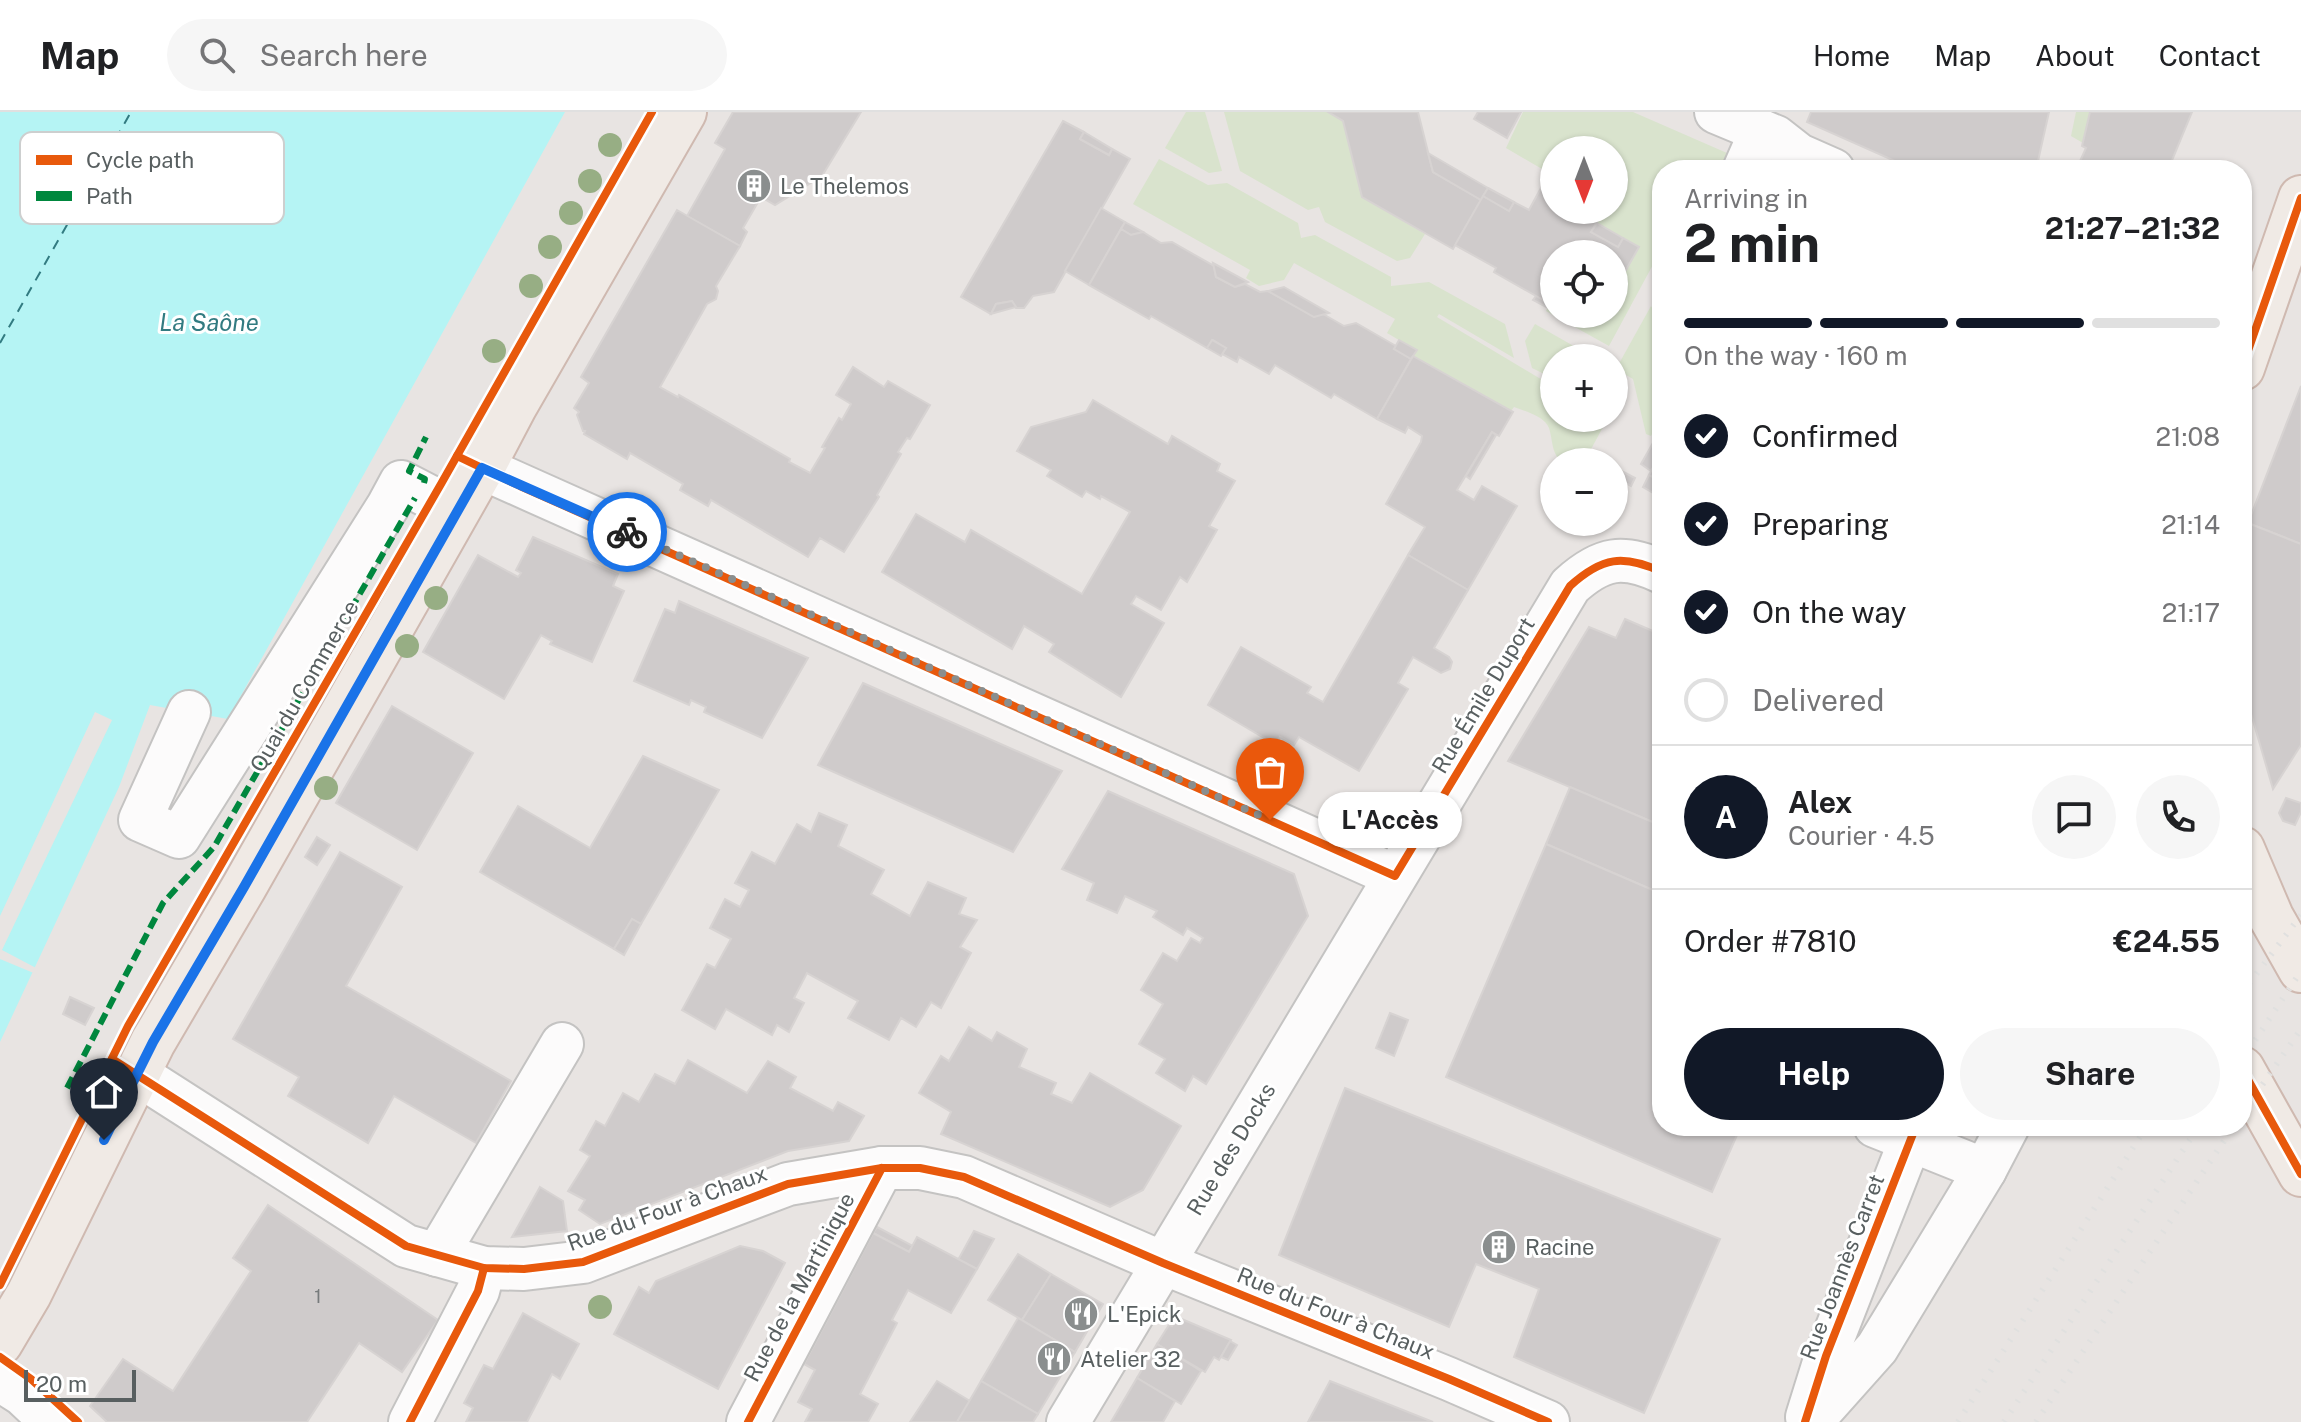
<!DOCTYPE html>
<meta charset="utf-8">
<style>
body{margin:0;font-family:"Public Sans",sans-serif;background:#f6f6f6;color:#202124;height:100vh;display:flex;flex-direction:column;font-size:30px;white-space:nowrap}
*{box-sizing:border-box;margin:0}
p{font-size:26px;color:#757577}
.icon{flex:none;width:44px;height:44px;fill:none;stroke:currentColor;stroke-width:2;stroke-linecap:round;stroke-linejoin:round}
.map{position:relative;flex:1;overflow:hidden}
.sheet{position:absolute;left:1652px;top:48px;width:600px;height:976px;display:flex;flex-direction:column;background:#fff;border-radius:32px;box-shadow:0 2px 6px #0004}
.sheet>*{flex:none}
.needle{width:52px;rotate:180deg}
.buttons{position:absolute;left:1540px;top:24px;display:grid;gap:16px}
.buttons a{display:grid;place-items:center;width:88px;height:88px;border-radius:50%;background:#fff;box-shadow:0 2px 6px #0004;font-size:40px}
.scale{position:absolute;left:24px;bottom:20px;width:112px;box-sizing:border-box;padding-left:8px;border:4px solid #585f60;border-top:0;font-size:22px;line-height:28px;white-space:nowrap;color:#585f60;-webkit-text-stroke:6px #fff;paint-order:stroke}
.pin{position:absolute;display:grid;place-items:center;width:68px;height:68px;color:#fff;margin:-82px -34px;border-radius:50% 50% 50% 0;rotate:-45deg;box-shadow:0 0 8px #0007}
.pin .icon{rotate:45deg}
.courier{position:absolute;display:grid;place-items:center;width:80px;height:80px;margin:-40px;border:6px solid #1a73e8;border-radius:50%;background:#fff;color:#222;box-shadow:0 2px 10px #0007}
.bubble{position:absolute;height:56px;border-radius:28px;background:#fff;box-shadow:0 2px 6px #0004;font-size:26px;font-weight:700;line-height:56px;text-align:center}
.headline em{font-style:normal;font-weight:700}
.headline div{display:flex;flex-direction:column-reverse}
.headline{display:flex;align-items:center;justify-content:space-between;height:136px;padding:0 32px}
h1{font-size:52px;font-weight:700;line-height:60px}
.bar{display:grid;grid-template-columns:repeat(4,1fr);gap:12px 8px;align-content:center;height:96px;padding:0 32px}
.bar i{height:10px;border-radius:6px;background:#e0e0e0}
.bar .selected{background:#111827}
.bar p{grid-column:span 4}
.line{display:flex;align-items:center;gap:20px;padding:0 32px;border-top:2px solid #e0e0e0}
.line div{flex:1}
.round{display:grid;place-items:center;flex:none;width:84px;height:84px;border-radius:42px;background:#f6f6f6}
ol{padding:0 32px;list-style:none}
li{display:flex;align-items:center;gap:24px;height:88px}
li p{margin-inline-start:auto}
li .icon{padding:8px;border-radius:50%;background:#111827;color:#fff;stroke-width:4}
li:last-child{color:#757577}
li i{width:44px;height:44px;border:4px solid #e0e0e0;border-radius:50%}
.button{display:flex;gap:16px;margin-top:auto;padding:16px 32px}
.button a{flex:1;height:92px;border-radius:48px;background:#111827;color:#fff;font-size:32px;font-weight:700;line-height:92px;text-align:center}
.button a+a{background:#f6f6f6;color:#202124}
header{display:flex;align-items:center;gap:48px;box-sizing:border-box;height:112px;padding:0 40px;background:#fff;border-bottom:2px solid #e0e0e0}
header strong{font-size:38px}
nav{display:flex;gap:44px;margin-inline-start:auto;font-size:28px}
.search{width:560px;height:72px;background:#f6f6f6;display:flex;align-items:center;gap:20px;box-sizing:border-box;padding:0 28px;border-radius:44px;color:#757577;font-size:30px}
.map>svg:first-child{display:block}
.green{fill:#d9e3cd}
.water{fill:#b5f4f4}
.pier{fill:#e8e4e2}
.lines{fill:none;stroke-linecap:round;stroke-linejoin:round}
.ferry{stroke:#327b81;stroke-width:2;stroke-dasharray:10 8;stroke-linecap:butt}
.building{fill:#cfcbcb;stroke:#d7d3d2;stroke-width:2}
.minor-casing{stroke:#c4c3c2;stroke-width:46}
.major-casing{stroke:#cfb9b0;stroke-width:48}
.minor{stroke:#fcfbfb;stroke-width:42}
.major{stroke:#f0eae5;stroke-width:44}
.rail{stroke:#e0e0df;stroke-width:6;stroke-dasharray:2 10;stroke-linecap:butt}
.quiet{stroke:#00873e;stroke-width:6;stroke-dasharray:12 6;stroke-linecap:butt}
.cycleway-casing{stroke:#fff;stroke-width:13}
.cycleway{stroke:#e8590c;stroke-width:8}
.tree{fill:#97ae84}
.done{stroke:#8a8e8e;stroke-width:8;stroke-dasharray:0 14.4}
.route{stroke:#1a73e8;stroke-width:10}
.labels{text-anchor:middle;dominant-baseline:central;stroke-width:6;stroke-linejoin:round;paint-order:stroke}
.number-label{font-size:18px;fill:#777b7c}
.poi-label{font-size:22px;fill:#585f60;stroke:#fff;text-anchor:start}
.street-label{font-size:22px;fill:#585f60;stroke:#fff}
.water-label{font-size:24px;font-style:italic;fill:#327b81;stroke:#fff}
.key{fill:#fff;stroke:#cdcfcf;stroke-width:2}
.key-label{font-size:22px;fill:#585f60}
</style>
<header>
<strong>Map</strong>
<div class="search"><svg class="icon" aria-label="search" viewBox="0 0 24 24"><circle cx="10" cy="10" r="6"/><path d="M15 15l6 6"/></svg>Search here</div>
<nav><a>Home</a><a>Map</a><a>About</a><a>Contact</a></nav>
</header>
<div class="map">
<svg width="2301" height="1310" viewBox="0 0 2301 1310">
<rect width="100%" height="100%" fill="#e8e4e2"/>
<g class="green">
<polygon points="1186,0 1205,0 1222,59 1209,61 1165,36"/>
<polygon points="1224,0 1328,0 1343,9 1362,85 1425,122 1410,146 1397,149 1325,110 1319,95 1308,98 1240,59"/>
<polygon points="1523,0 1633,0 1727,41 1720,58 1662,58 1662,136 1609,234 1546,199 1554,186 1554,202 1614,202 1614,179 1638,136 1597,111 1603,98 1614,98 1614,38 1554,38 1554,64 1506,36"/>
<polygon points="2076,0 2090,0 2083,31 2071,24"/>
<path d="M1159,47L1208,73L1227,71L1298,111L1301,126L1315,123L1391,165V174L1429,170L1505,212L1514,246L1439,202L1437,205L1554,275V306H1608L1584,350L1560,349C1551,338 1553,329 1549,316C1545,305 1525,299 1514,295L1511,299L1413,244L1416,238L1387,221L1395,207L1294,151L1284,168L1259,174L1246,166L1250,158L1133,92Z"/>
<polygon points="1651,194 1662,213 1662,303 1651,324 1646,322 1633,267 1616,257"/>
<polygon points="1535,212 1586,241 1583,246 1554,246 1554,261 1546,263 1532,256 1525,229"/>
</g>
<polygon class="water" points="0,0 565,0 228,607 150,593 119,675 0,930"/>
<polygon class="pier" points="95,600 112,608 2,838 38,857 36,862 0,847 0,804"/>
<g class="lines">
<polyline class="ferry" points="0,231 131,0"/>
</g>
<g class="building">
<polygon points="733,0 861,0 822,64 775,93 761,85 743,116 747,120 740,134 687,104 725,37 715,31"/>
<polygon points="1328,0 1418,0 1433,60 1481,88 1453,137 1362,85 1343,9"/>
<polygon points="1478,0 1521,0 1507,26 1474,7"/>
<polygon points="1811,0 2049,0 2036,58 1915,58 1807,10"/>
<polygon points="2090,0 2192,0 2168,58 2076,58 2086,36 2082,34"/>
<polygon points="1063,9 1084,20 1080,27 1109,43 1112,37 1130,47 1054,180 1033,184 1024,196 1016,196 1012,189 996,192 991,202 961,185"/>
<polygon points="1084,20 1112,37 1109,43 1080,27"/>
<polygon points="1428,41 1488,76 1481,88 1433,60"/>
<polygon points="1545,69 1554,75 1554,81 1542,74"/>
<polygon points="1542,74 1554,81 1554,98 1585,98 1599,106 1591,120 1618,135 1623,126 1639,135 1614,179 1614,142 1554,142 1554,186 1550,192 1494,160 1496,156 1455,133 1483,84 1509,99 1514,90 1529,98"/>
<polygon points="1488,76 1514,90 1509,99 1483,84"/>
<polygon points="1101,96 1125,110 1089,173 1065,159"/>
<polygon points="677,98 740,134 716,174 718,179 716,187 707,192 660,275 678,285 679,283 790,347 789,350 810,361 825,336 822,335 839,306 842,308 851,292 836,283 853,255 884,275 888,269 930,293 910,327 907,326 898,340 901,342 877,383 879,385 844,440 820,426 808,445 711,388 708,394 680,378 683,372 630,341 627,347 584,322 585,319 583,319 577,303 579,300 574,296 589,271 581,265"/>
<polygon points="1125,110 1143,120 1131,123 1121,117"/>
<polygon points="1597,111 1623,126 1618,135 1591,120"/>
<polygon points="1121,117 1131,123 1143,120 1161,131 1172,130 1214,154 1216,165 1235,175 1245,172 1260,180 1268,179 1314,205 1323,202 1344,214 1356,211 1396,234 1394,237 1411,247 1377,307 1334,282 1331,286 1275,253 1269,262 1239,245 1237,250 1222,242 1226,236 1213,228 1207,236 1151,204 1149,207 1089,173"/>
<polygon points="1213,151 1248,170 1235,175 1216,165"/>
<polygon points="1284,175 1329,201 1314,205 1268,179"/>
<polygon points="1536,184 1550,192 1548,196 1533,188"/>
<polygon points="1012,189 1016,195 991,202 996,192"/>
<polygon points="1212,228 1226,236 1221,244 1207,236"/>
<polygon points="1399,228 1417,238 1411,247 1394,237"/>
<polygon points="1413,244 1513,300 1499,324 1492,320 1457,378 1474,388 1482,374 1517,394 1468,478 1408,443 1425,415 1386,392 1421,330 1422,324 1408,315 1405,321 1377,307"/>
<polygon points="2301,274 2301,432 2248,411"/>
<polygon points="1093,288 1168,332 1172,324 1220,352 1217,359 1235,369 1209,414 1217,418 1187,470 1180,465 1161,498 1136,484 1131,492 1164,511 1121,585 1049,540 1054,532 1024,514 1012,537 882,460 916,402 965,430 971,418 1082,482 1130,400 1101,384 1100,387 1086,379 1082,385 1047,364 1051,358 1017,339 1031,315 1086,300"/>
<polygon points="1662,315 1662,340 1651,359 1641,352"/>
<polygon points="1492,320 1496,323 1470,367 1466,364"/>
<polygon points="1662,340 1662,371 1649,363"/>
<polygon points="1614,355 1635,366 1631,374 1614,364"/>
<polygon points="1649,363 1662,371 1662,386 1643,375"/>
<polygon points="2248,411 2301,432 2301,633 2273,677 2242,571 2242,432"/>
<polygon points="533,425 618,462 613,474 624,479 592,550 550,532 552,529 541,523 504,587 423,540 478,443 518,465 521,461 516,458"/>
<polygon points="1408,443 1468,478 1434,536 1449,545 1452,550 1450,557 1441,561 1413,545 1398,571 1408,577 1359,659 1299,625 1294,633 1280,625 1276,633 1208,593 1241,535 1311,575 1307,581 1323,590"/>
<polygon points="679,489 808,546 762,626 704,600 706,595 691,588 689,593 634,569 665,497 675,501"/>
<polygon points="1625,507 1662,523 1662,714 1508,649 1589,515 1616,526"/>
<polygon points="863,571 1062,659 1013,740 818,653"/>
<polygon points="392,594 473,641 417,738 336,691"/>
<polygon points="643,644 719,678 641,812 632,807 614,837 480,760 518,694 590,736"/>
<polygon points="1570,675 1662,714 1662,782 1546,732"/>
<polygon points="1108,679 1294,762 1308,804 1206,972 1193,964 1185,979 1156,961 1165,947 1139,932 1163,892 1141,878 1163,841 1177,849 1191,826 1200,831 1203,826 1187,816 1183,823 1153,805 1157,799 1125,784 1117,801 1087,788 1094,771 1062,757"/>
<polygon points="2286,686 2301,691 2301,700 2295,713 2283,709 2279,701"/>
<polygon points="819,701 847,713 838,734 884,758 871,782 910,804 928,770 966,786 959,802 977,808 960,835 971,841 941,896 931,890 916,915 901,906 889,928 848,906 858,889 807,861 794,886 804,891 789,920 777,913 772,923 726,897 715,917 682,898 707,852 715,856 731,827 710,816 725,787 740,795 749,778 735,771 752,740 775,752 797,712 811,720"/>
<polygon points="317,725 330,733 317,753 305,745"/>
<polygon points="1546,732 1662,782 1662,1014 1741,1014 1712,1080 1446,965"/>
<polygon points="340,740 402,775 346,874 511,969 476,1031 394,984 368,1031 288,984 299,965 233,927"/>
<polygon points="632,807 641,812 624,843 614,837"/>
<polygon points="70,885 94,896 85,913 63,902"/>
<polygon points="1390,901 1408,908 1394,944 1376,936"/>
<polygon points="969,915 992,929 997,920 1027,937 1019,955 1056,971 1051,982 1072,991 1090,961 1181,1014 1143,1078 1110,1095 941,1022 951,1000 919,981 941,944 949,949"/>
<polygon points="688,948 747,981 768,949 796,965 790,976 833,999 838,990 864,1004 849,1029 788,1039 600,1112 579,1098 585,1088 568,1079 590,1044 580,1038 596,1009 605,1014 623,981 639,990 655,962 675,972"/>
<polygon points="1345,976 1720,1127 1644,1301 1514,1245 1539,1177 1476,1152 1449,1215 1279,1143"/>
<polygon points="540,1075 563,1089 567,1119 512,1125"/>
<polygon points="268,1093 438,1208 402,1260 359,1231 307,1310 107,1310 90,1294 123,1247 173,1279 251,1159 233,1146"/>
<polygon points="877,1115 913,1134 909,1140 873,1121"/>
<polygon points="974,1119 994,1127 977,1157 958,1148"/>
<polygon points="873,1121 909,1140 917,1125 977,1157 951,1201 908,1178 892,1208 897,1211 860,1282 878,1292 868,1310 805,1310 812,1297 798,1290 815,1258 804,1252"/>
<polygon points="740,1134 763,1139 785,1151 718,1277 614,1222 639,1175 649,1181 656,1169"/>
<polygon points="1018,1142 1051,1162 1022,1208 988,1188"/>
<polygon points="1051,1162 1103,1192 1075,1240 1022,1208"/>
<polygon points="523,1201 579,1232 560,1267 552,1262 527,1310 466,1310 473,1296 464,1291 484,1253 493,1257"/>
<polygon points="1177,1205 1231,1228 1219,1248 1214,1245 1205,1260 1157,1232 1169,1213 1172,1214"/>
<polygon points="1018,1206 1075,1240 1038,1302 981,1269"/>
<polygon points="1230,1229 1237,1233 1228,1248 1221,1245"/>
<polygon points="1157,1232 1201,1259 1181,1292 1137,1266"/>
<polygon points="1137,1266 1175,1289 1163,1310 1111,1310"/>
<polygon points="937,1269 970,1289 957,1310 910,1310"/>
<polygon points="981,1269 1038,1302 1033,1310 957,1310"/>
<polygon points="1330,1269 1433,1310 1308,1310"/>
</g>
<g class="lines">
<g class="minor-casing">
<g id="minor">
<polyline points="1716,0 1776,25 1799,43 1833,58"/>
<polyline points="1744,58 1761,19"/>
<polyline points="482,356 1395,764"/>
<polyline points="189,600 140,708 179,725 388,394 401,370 457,399"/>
<polyline points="137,962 406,1134 484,1156 524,1157 583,1150 788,1072 882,1056 920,1056 964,1065 1163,1151 1449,1267 1548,1310"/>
<polyline points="1875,1014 1985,1058"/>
<polyline points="437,1143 562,932"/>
<polyline points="0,1268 22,1282 52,1310"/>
<polyline points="1807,1305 1826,1244 1916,1014"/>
<polyline points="410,1310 478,1179 484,1156"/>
<polyline points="748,1310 882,1056"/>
<path d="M1068,1310L1570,474C1602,445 1623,442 1662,460"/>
<polyline points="1811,1310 1877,1236 1985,1058 2008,1014"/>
</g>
</g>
<g class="major-casing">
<g id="major">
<polyline points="2242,256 2301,86"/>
<polyline points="2242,737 2271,805 2301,858"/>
<polyline points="2242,957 2301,1062"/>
<polyline points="0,1231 29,1182 153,930 244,775 482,356 514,295 684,0"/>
</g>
</g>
<use href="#minor" class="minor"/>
<use href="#major" class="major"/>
<g class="rail">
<polyline points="2242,881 2301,803"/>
<polyline points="2242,948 2301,859"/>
<polyline points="2242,1002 2301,917"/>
<polyline points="1958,1310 2147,1014"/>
<polyline points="2004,1310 2199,1014"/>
<polyline points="2036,1310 2234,1014"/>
</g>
<g class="quiet">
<polyline points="424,371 425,367 409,359 426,325"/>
<polyline points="67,976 163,791 214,735 415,386"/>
</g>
<g class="cycleway-casing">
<g id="cycleway">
<polyline points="2242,256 2301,86"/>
<path d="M457,344L520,374L1395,764L1570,474C1602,445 1623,442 1662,460"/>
<polyline points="112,947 406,1134 484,1156 524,1157 583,1150 788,1072 882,1056 920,1056 964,1065 1163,1151 1449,1267 1548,1310"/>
<polyline points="2242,957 2301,1062"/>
<polyline points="0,1173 128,914 441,372 652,0"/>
<polyline points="0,1245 31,1267 78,1310"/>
<polyline points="410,1310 478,1179 484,1156"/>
<polyline points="748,1310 882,1056"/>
<polyline points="1805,1310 1826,1244 1916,1014"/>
</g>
</g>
<use href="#cycleway" class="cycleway"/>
</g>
<g class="tree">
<circle cx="610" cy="33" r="12"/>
<circle cx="590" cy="69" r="12"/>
<circle cx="571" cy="101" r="12"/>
<circle cx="550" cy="135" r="12"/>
<circle cx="531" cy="174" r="12"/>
<circle cx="494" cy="239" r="12"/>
<circle cx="436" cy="486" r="12"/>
<circle cx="407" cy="534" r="12"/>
<circle cx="326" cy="676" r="12"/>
<circle cx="600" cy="1195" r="12"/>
</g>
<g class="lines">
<polyline class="done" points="627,420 1270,708"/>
<polyline class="route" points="104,1028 153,930 244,775 482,356 627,420"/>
</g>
<defs>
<g id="building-disc" transform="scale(1.8)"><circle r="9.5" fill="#8a8e8e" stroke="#fff"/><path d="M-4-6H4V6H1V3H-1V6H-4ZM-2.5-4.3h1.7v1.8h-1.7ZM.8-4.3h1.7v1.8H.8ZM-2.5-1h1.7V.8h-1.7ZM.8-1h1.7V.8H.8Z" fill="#fff"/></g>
<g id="restaurant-disc" transform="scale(1.8)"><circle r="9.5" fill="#8a8e8e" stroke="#fff"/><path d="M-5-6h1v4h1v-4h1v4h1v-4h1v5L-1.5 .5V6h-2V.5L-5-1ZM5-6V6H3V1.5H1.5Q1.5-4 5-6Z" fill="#fff"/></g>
</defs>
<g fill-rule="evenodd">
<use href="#building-disc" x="754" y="74"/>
<use href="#building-disc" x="1499" y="1135"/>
<use href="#restaurant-disc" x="1081" y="1202"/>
<use href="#restaurant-disc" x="1054" y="1247"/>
</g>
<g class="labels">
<g class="number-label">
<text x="318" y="1184">1</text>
</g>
<g class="poi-label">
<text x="780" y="74">Le Thelemos</text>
<text x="1525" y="1135">Racine</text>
<text x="1107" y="1202">L'Epick</text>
<text x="1080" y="1247">Atelier 32</text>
</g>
<g class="street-label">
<text transform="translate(304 574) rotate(-60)">Quai du Commerce</text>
<text transform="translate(1483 583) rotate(-59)">Rue Émile Duport</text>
<text transform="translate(1231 1037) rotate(-59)">Rue des Docks</text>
<text transform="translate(667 1096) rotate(-20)">Rue du Four à Chaux</text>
<text transform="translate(1842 1155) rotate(-69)">Rue Joannès Carret</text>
<text transform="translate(799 1175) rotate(-62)">Rue de la Martinique</text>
<text transform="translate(1336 1201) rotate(22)">Rue du Four à Chaux</text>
</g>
<g class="water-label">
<text x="209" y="210">La Saône</text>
</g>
</g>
<rect x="20" y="20" width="264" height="92" rx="12" class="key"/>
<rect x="36" y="43" width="36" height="10" fill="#e8590c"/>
<rect x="36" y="79" width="36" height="10" fill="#00873e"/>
<g class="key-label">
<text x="86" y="56">Cycle path</text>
<text x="86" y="92">Path</text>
</g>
</svg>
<div class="buttons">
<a><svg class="needle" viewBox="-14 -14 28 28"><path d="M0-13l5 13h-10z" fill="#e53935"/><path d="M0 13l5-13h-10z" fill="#757577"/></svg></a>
<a><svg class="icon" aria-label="locate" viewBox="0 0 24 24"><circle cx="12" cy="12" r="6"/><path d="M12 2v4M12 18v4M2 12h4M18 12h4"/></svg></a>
<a>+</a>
<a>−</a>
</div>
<div class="scale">20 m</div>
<div class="pin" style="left:1270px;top:708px;background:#ea580c"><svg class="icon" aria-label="bag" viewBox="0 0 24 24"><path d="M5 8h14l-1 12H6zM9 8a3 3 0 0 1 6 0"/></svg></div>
<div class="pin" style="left:104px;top:1028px;background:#1f2937"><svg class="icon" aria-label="home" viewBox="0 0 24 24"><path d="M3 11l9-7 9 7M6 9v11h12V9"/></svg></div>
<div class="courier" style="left:627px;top:420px"><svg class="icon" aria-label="bike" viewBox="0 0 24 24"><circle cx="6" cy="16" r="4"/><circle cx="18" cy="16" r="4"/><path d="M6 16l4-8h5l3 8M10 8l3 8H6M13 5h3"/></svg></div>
<div class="bubble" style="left:1318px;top:680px;width:144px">L'Accès</div>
<section class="sheet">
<div class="headline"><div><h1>2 min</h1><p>Arriving in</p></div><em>21:27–21:32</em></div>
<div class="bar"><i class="selected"></i><i class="selected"></i><i class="selected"></i><i></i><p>On the way · 160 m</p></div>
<ol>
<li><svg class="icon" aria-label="check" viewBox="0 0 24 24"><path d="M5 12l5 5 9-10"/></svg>Confirmed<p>21:08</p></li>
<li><svg class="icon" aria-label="check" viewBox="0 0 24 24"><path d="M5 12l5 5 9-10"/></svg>Preparing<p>21:14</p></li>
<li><svg class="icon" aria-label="check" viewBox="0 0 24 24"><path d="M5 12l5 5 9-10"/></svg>On the way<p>21:17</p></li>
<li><i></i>Delivered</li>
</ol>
<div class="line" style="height:144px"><b class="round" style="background:#111827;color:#fff">A</b><div><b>Alex</b><p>Courier · 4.5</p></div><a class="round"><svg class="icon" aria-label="chat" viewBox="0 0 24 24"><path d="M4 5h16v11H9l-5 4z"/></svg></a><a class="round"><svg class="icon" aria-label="phone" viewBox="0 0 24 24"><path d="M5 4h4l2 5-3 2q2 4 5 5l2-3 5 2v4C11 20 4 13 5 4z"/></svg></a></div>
<div class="line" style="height:104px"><div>Order #7810</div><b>€24.55</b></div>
<div class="button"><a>Help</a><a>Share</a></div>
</section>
</div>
